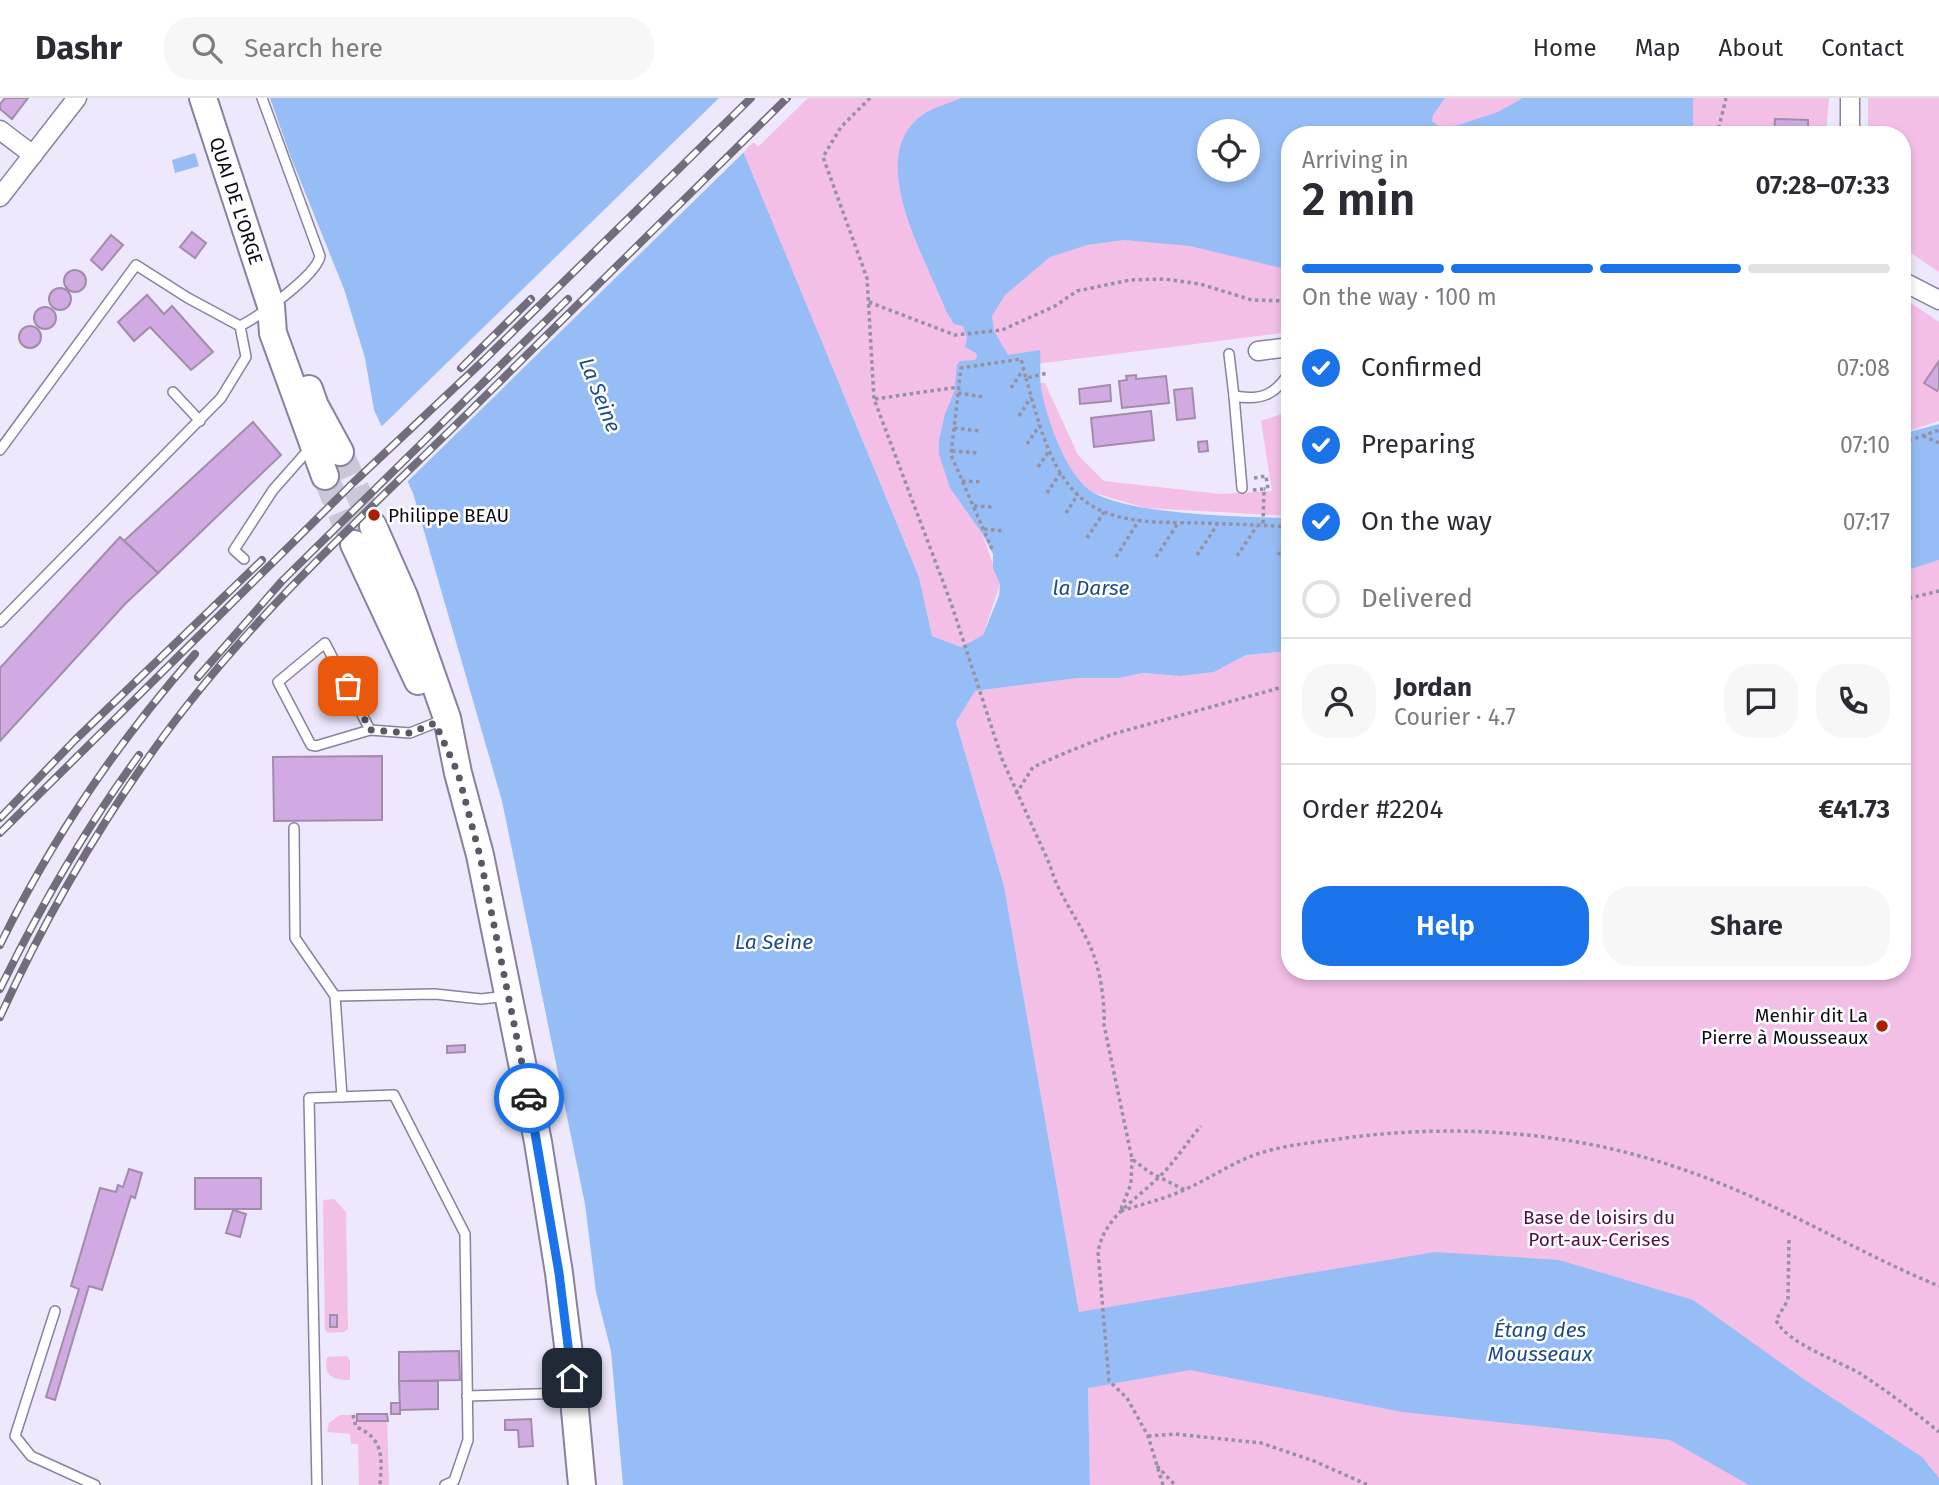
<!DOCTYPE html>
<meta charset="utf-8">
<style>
body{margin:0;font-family:"Fira Sans",sans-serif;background:#f7f7f7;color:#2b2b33;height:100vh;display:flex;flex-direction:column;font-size:26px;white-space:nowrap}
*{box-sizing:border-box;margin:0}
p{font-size:23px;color:#7c7c81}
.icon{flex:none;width:38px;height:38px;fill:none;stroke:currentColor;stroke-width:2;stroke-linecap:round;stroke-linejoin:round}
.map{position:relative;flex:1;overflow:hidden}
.panel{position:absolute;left:1281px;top:28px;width:630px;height:854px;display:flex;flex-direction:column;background:#fff;border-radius:28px;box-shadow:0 4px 10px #0003}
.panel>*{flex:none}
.tools{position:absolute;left:1197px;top:21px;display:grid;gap:14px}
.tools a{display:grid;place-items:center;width:63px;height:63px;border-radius:50%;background:#fff;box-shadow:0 4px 10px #0003;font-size:35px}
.pin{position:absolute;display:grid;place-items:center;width:60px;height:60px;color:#fff;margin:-30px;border-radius:14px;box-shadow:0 4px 10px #0006}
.courier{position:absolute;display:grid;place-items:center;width:70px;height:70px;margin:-35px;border:5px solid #1a73e8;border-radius:50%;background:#fff;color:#222;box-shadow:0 2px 9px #0007}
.summary em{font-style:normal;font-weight:600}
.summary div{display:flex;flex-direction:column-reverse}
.summary{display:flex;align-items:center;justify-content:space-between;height:119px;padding:0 21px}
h1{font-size:46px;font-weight:600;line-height:52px}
.bar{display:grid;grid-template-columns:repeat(4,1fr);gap:10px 7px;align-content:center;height:84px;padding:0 21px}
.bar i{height:9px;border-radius:5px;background:#e1e1e2}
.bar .selected{background:#1a73e8}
.bar p{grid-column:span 4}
.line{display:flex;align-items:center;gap:18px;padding:0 21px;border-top:2px solid #e1e1e2}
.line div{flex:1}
.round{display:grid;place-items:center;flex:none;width:74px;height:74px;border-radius:28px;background:#f7f7f7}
ol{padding:0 21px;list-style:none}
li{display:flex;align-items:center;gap:21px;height:77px}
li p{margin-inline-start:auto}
li .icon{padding:7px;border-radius:50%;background:#1a73e8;color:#fff;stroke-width:4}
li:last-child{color:#7c7c81}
li i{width:38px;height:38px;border:4px solid #e1e1e2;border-radius:50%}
.action{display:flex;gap:14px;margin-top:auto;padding:14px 21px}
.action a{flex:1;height:80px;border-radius:28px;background:#1a73e8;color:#fff;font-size:28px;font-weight:600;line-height:80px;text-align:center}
.action a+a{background:#f7f7f7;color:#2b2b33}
header{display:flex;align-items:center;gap:42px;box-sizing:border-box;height:98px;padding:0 35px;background:#fff;border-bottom:2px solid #e1e1e2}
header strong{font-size:33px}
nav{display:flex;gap:38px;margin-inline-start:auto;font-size:24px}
.search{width:490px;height:63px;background:#f7f7f7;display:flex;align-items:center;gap:18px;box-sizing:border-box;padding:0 24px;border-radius:28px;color:#7c7c81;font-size:26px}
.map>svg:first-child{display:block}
.green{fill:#f3bfe7;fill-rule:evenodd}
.water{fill:#97bdf6;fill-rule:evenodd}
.pier{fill:#ede8fc}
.building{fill:#d1a9e3;stroke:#a18da9;stroke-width:2}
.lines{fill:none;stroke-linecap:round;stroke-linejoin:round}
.secondary-tunnel{stroke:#cbc7d9;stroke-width:26;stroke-dasharray:26 13;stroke-linecap:butt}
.service-casing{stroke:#89819f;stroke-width:12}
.minor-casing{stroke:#89819f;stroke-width:21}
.secondary-casing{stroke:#89819f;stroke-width:30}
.path{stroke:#9591a2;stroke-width:3.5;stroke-dasharray:3.5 3.5;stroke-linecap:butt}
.service{stroke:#fff;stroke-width:9}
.minor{stroke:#fff;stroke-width:18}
.secondary{stroke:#fff;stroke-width:26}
.rail-casing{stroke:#716d7c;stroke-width:8}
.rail{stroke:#fff;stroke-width:5;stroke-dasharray:16;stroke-linecap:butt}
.done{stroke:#5b5866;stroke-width:7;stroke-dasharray:0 12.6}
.route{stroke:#1a73e8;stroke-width:9}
.poi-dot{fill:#ad1f05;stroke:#fff;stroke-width:2.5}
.labels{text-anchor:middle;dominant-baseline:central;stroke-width:5;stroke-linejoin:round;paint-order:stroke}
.street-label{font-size:19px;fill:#0d0a15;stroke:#fff}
.poi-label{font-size:19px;fill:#0d0a15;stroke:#fff;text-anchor:start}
.park-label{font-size:19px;fill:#530d49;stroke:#fff}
.water-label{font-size:21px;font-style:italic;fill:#1d4b8e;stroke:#fff}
</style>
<header>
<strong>Dashr</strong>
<div class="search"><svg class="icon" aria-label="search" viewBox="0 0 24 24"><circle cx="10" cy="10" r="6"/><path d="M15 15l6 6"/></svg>Search here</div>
<nav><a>Home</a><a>Map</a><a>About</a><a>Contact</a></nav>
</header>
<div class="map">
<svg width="1939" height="1387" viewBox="0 0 1939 1387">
<rect width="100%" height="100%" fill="#ede8fc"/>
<g class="green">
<path d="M808,0H1829L1826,37H1290V234L956,276L954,294L982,435L1000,486L983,537L961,549L932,538L919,479L841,290L836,291L743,54L754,44L758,49ZM1209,33H1248V72H1209Z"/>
<polygon points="1868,0 1939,0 1939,174 1902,149 1902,37 1868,37"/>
<polygon points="1902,199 1939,224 1939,323 1902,335"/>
<polygon points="1032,285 1045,285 1078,357 1104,383 1221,396 1272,393 1261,323 1290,313 1290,418 1146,410 1084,392 1054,349"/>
<polygon points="1939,462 1939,1387 1090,1387 1088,1290 1079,1214 1004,788 956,624 975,593 1078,580 1119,580 1143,575 1180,578 1213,574 1246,557 1290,553 1290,873 1902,873 1902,474"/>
<polygon points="334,1101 346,1114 348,1231 344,1234 328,1235 325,1232 323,1102"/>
<path d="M347,1258L350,1262V1282C333,1282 323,1278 327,1259Z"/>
<polygon points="387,1316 389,1387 359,1387 358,1346 351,1346 350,1336 327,1334 329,1325 340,1317"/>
</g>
<g class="water">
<path d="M270,0H721L919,479L932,538L961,549L983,537L999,498L1000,486L993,470V456L982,435L950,390L939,356V342L945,316L954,294L957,267L960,263L975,262L977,259L976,255L965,249L967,240L963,228L954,226L946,213C928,164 867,66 917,21C928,11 947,6 961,0H1445L1433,17L1432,23L1438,28L1446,31L1498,14L1523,0H1693V37H1290V172L1190,148L1124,142L1087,147L1050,159L1005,197L992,218L994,233L1008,257L1040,252C1041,266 1039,282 1042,295C1048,324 1065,372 1088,391C1121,417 1245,419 1290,420V553L1246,557L1214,574L1180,578L1143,575L1119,580H1078L975,593L956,624L1004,788L1079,1214L1435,1154L1559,1162L1693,1202L1805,1282L1922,1359L1939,1380V1387H1749L1670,1342L1402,1314L1190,1272L1088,1290L1090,1387H623L611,1253L596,1194L585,1106L502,703L413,395L374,312L365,260L344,191L290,57ZM1209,33H1248V72H1209Z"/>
<polygon points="195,55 199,68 175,75 172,62"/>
<polygon points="1939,326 1939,462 1902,474 1902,336"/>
</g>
<polygon class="pier" points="719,0 725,0 746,52 405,386 379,331"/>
<g class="building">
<polygon points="5,0 28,0 12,21 0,11 0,6"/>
<polygon points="1775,21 1808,22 1808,37 1774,37"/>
<polygon points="192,134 206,145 195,160 180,149"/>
<polygon points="111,137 123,147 102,172 91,162"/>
<circle cx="75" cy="183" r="11"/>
<circle cx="60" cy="201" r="11"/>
<polygon points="147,197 164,216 172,208 213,254 191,272 150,229 134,243 118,224"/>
<circle cx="45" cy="220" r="11"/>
<circle cx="30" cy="239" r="11"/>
<polygon points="1939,263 1939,290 1937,293 1924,285"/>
<polygon points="1136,277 1136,281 1166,278 1169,305 1122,310 1119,283 1127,282 1126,278"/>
<polygon points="1110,287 1111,303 1080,306 1079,291"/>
<polygon points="1192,290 1195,320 1177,322 1174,292"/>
<polygon points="1151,313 1154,342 1094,349 1091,320"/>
<polygon points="253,324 281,357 158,475 124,443"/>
<polygon points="1207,343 1208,353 1199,354 1198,344"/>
<polygon points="1283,373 1290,373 1290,388 1285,389"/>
<polygon points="120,439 158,475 125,506 0,643 0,570"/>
<polygon points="382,658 382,722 274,723 273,659"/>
<polygon points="465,947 465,954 447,955 447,948"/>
<polygon points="129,1071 142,1075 135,1100 131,1098 102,1192 89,1188 55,1302 46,1299 79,1191 71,1188 100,1090 116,1094 118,1087 123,1089"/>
<rect x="195" y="1080" width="66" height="31"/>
<polygon points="233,1112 246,1116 240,1139 226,1135"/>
<rect x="330" y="1217" width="7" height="12"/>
<polygon points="459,1253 460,1282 399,1283 399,1254"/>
<polygon points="399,1283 438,1283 438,1311 400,1312"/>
<rect x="391" y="1305" width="9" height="11"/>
<polygon points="357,1316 387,1316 388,1323 357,1323"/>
<polygon points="531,1321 533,1348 519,1349 518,1332 505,1332 505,1322"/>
</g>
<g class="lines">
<g class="secondary-tunnel">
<polyline points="340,354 373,428"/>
<polyline points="325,378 354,446"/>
</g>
<g class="service-casing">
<g id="service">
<path d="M240,228C258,219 317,177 320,158L262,0"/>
<path d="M1229,256L1234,298C1261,303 1276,297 1290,273"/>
<polyline points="173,294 200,323"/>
<polyline points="1234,298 1242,390"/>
<polyline points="0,352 136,167 188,200 240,228"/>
<polyline points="244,461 234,452 273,392 311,349"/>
<polyline points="0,524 221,300 246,259 240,228"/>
<polyline points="370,632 316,648 311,647 278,584 325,545 370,632 410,635 445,621"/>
<polyline points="294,730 295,840 335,898 342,999"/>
<polyline points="335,898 435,896 481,901 507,898"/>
<polyline points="55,1213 15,1338 31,1358 95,1387"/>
<polyline points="467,1298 570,1295"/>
<polyline points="317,1387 309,1000 394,997 465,1136 468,1342 454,1383 445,1387"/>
</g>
</g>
<g class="minor-casing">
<g id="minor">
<polyline points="0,32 33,57"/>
<polyline points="1850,37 1850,0"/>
<polyline points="0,99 77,0"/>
<polyline points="1902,183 1939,202"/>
<polyline points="1258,253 1290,249"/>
</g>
</g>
<g class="secondary-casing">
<g id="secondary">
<path id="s1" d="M203,0L271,208L273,235L325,378"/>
<polyline points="309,291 315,308 340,354"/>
<polyline points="373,428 404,498 447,620 458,675 480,757 538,1044 559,1175 572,1280 582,1387"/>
<polyline points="354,446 418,583"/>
</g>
</g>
<g class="path">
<path d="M870,0L841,29L823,59L867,180L874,301L951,505L1002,661L1050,767C1058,797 1077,819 1089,846C1100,868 1105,903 1104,927L1132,1061L1149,1074L1185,1092"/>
<polyline points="1717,37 1726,0"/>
<polyline points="869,204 955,237 1002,232 1055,208 1077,193 1130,182 1164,181 1200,186 1252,202 1290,203"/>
<path d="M1026,280C1038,321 1048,370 1081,400C1114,428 1164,424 1204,425C1233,426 1261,427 1290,429"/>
<polyline points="1011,290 1023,272"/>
<polyline points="958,295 984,299"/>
<polyline points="875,301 959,289"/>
<polyline points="1019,318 1031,299"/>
<polyline points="954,330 980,333"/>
<polyline points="1923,338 1939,345"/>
<polyline points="1902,345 1939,332"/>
<polyline points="1027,346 1040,327"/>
<polyline points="952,353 978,355"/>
<polyline points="1902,365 1911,369"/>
<polyline points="1038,369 1049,353"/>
<polyline points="1254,380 1266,378 1268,391 1264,391"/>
<polyline points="962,383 983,384"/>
<polyline points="1253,392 1264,391 1263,427"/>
<polyline points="1047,395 1061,374"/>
<polyline points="974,408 992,409"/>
<polyline points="1066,415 1078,396"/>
<polyline points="984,431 1003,433"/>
<polyline points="1087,440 1104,414"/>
<polyline points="992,451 951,357 961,270 1021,261 1026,280 1048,275"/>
<polyline points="1197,457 1217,427"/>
<polyline points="1278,457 1290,440"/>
<polyline points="1237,458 1257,428"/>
<polyline points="1116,459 1139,422"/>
<polyline points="1156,459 1178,425"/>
<polyline points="1902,502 1939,493"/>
<polyline points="1016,696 1033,669 1072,652 1113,636 1290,587"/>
<polyline points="1121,1111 1131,1086 1132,1061"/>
<path d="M1121,1113C1142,1106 1165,1101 1186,1091C1213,1079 1237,1061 1267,1053C1292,1046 1319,1044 1345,1040C1469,1024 1592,1035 1709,1081C1788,1111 1861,1156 1939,1188"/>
<path d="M1789,1142L1788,1202L1776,1222C1786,1245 1839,1263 1861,1276C1888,1294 1914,1313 1939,1334"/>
<path d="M353,1317L356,1329C384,1340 382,1360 380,1387"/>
<polyline points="1148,1338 1175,1336 1261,1345 1314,1363 1368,1387"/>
<polyline points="1157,1368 1175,1387"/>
<path d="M1163,1387L1148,1338L1127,1300L1109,1283L1098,1154C1104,1119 1136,1102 1159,1079C1175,1064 1187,1044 1201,1028"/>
</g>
<use href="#service" class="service"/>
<use href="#minor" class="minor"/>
<use href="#secondary" class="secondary"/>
<g class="rail-casing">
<g id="rail">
<polyline points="461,270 531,201"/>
<polyline points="198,579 282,483 568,201"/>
<polyline points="0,720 75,642 262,462"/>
<polyline points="0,735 354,384 484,262 751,0"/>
<path d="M0,847C51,742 118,644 195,556"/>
<path d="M0,891C40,809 85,731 139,657"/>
<path d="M0,919C45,820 99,727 163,639C251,519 363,418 469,314C575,209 681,105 787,0"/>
</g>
</g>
<use href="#rail" class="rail"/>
</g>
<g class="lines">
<polyline class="done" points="348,588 370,632 410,635 435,625 458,675 480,758 529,1000"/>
<polyline class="route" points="529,1000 559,1175 572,1280"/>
</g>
<g class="poi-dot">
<circle cx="374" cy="417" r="7"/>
<circle cx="1882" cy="928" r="7"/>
</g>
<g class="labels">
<g class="street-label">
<text stroke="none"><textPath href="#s1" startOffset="108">QUAI DE L'ORGE</textPath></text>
</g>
<g class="poi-label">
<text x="388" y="417">Philippe BEAU</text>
<text x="1868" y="917" text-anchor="end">Menhir dit La<tspan x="1868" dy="22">Pierre à Mousseaux</tspan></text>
</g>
<g class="park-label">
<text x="1599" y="1119">Base de loisirs du<tspan x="1599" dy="22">Port-aux-Cerises</tspan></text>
</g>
<g class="water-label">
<text transform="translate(600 297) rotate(68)">La Seine</text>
<text x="1091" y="490">la Darse</text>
<text x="774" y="844">La Seine</text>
<text x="1540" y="1232">Étang des<tspan x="1540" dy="24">Mousseaux</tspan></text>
</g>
</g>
</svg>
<div class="tools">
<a><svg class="icon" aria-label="locate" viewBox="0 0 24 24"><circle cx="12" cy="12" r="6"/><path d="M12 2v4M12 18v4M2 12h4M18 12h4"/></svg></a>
</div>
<div class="pin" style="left:348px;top:588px;background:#ea580c"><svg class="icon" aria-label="bag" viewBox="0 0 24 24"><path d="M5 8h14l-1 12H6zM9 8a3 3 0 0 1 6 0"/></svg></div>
<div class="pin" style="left:572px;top:1280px;background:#1f2937"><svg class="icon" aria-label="home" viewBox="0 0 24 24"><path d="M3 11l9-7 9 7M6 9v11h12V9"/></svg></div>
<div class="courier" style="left:529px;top:1000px"><svg class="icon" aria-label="car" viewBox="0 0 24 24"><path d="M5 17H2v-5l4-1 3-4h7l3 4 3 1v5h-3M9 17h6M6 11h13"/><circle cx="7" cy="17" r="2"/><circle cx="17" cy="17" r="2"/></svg></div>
<section class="panel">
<div class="summary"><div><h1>2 min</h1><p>Arriving in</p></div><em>07:28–07:33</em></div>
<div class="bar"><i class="selected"></i><i class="selected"></i><i class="selected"></i><i></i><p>On the way · 100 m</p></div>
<ol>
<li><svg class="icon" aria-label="check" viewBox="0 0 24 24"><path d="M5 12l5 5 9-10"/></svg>Confirmed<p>07:08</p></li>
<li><svg class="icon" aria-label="check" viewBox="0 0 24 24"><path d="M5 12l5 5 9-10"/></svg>Preparing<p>07:10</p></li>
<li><svg class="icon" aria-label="check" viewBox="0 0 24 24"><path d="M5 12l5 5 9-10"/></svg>On the way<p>07:17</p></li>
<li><i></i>Delivered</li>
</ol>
<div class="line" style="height:126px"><a class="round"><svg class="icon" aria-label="person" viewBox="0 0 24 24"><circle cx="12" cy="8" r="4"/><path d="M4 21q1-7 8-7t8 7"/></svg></a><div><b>Jordan</b><p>Courier · 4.7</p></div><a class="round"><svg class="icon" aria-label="chat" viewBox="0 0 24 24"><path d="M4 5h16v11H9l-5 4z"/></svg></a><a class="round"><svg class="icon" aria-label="phone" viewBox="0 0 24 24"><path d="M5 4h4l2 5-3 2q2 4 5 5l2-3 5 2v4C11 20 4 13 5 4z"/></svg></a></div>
<div class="line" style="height:91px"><div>Order #2204</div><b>€41.73</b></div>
<div class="action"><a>Help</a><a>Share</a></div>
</section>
</div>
